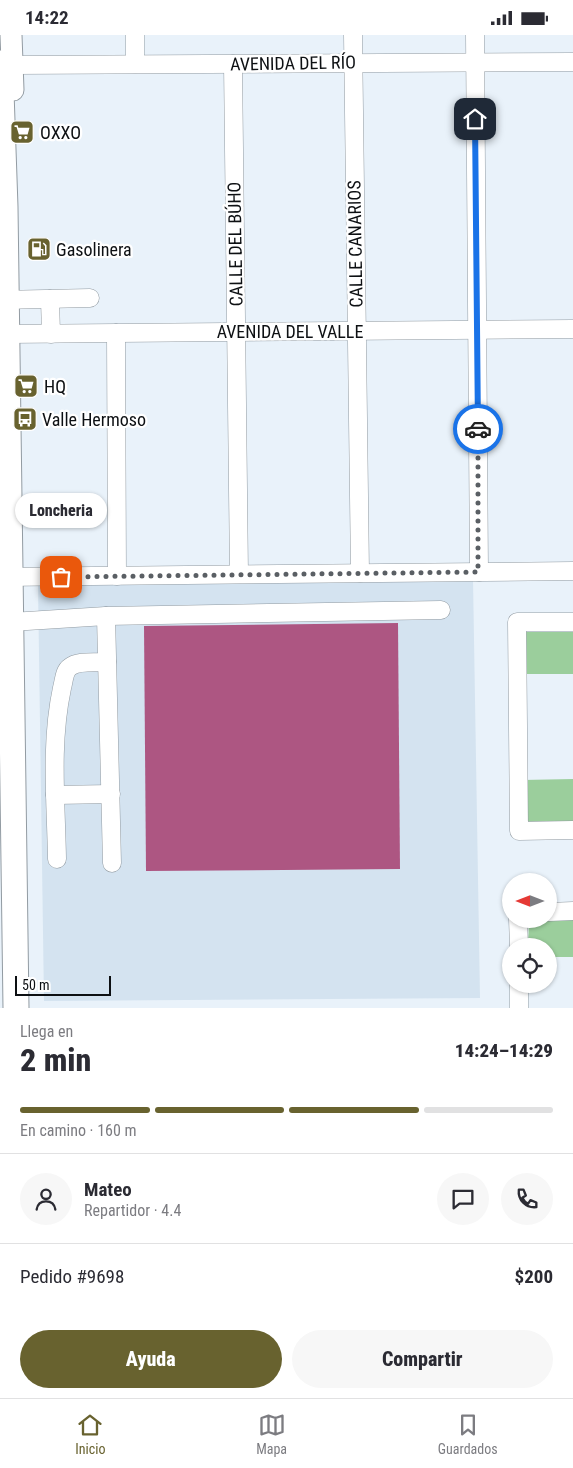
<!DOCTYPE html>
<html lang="es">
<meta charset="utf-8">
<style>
body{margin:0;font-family:"Roboto Condensed",sans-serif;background:#f7f7f7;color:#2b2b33;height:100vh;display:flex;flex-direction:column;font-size:19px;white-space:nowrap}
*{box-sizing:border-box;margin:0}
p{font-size:16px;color:#7c7c81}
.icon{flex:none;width:28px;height:28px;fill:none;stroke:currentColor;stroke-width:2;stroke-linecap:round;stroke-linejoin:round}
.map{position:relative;height:973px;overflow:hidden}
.details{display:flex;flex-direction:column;background:#fff;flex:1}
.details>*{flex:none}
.needle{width:32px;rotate:270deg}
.tools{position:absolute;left:502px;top:838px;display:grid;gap:10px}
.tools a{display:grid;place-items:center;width:55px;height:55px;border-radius:50%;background:#fff;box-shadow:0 1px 4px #0004;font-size:25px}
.scale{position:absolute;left:15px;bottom:12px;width:96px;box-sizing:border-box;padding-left:5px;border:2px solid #0d1013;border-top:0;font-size:14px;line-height:18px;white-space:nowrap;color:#0d1013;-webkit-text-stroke:4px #fff;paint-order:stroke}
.pin{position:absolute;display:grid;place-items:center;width:42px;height:42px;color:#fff;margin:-21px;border-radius:10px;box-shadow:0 2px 8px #0006}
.courier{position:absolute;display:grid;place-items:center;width:50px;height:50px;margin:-25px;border:4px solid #1a73e8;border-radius:50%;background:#fff;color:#222;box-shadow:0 1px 6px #0007}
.bubble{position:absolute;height:35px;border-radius:18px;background:#fff;box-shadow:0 1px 4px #0004;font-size:16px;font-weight:800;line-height:35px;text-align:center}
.overview em{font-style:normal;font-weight:800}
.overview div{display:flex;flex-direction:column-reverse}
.overview{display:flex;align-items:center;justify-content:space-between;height:85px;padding:0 20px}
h1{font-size:32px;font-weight:800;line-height:38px}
.bar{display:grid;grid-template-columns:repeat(4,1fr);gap:8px 5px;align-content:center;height:60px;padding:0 20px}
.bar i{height:6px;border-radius:4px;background:#e1e1e2}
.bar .current{background:#68622f}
.bar p{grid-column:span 4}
.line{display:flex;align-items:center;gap:12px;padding:0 20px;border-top:1px solid #e1e1e2}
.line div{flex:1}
.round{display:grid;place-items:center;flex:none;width:52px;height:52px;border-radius:26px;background:#f7f7f7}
.action{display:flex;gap:10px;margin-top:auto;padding:10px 20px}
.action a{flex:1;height:58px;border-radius:30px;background:#68622f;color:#fff;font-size:20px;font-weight:800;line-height:58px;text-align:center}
.action a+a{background:#f7f7f7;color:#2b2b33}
.status{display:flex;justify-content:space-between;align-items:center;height:35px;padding:0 25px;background:#fff;direction:ltr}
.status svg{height:14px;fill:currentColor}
.dock{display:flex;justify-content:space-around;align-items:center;height:70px;border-top:1px solid #e1e1e2;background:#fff;font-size:14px;color:#7c7c81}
.dock a{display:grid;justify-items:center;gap:2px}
.dock .current{color:#68622f}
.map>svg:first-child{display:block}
.built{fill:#d4e3f0}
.green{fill:#9bce9c}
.building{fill:#ad5682}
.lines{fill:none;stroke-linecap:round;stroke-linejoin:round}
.minor-casing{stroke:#929ba2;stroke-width:19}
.major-casing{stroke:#929ba2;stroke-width:23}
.highway-casing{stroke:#929ba2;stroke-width:27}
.minor{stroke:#fff;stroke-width:18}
.major{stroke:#fff;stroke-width:21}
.highway{stroke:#fff;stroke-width:25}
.done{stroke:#5a5f64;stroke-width:5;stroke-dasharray:0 9}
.route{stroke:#1a73e8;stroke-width:6}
.labels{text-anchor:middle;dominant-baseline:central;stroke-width:4.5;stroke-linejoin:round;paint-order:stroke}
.street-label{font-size:18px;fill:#0d1013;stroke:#fff}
.poi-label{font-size:18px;fill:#0d1013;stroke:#fff;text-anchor:start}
</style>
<div class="status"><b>14:22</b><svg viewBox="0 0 49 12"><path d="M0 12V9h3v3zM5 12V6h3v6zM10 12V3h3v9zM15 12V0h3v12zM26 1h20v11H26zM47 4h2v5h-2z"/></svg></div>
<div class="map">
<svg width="573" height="973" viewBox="0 0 573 973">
<rect width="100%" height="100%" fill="#e9f2fa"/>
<polygon class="built" points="473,544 480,963 44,966 38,550"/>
<g class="green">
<polygon points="522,597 573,597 573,639 521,639"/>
<polygon points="573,744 573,787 523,789 522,745"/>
<polygon points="529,884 573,884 573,922 549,922 549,911 528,911"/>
</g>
<polygon class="building" points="398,588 400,834 146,836 144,591"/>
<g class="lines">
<g class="minor-casing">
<g id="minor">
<polyline points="135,0 135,29"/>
<polyline points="353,0 360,538"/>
<polyline points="475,0 479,537"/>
<polyline points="233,29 239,539"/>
<polyline points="12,30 573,27"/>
<polyline points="50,264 51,299"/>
<polyline points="0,265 90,263"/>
<polyline points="116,298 117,541"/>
<polyline points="6,299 573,294"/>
<polyline points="0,542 573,536"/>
<polyline points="106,581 112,828"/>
<polyline points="11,587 106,581 441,575"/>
<polyline points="573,587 517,587 519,796 573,795"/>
<polyline points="55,760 111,759"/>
<path d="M57,824C56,766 50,709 62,653C64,646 64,636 70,632C78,625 97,628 107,627"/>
<polyline points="549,877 573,876"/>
<polyline points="518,884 519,911"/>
<polyline points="519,949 519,973"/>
</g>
</g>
<g class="major-casing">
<polyline id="major" points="11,0 13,55"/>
</g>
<g class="highway-casing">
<polyline id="highway" points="0,28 5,172 16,973"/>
</g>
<use href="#minor" class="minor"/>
<use href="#major" class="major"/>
<use href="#highway" class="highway"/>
</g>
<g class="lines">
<polyline class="done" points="61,542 478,537 478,394"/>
<polyline class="route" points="475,84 478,394"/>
</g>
<defs>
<g id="supermarket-square" transform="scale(1.25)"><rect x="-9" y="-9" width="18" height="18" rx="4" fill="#68622f" stroke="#fff"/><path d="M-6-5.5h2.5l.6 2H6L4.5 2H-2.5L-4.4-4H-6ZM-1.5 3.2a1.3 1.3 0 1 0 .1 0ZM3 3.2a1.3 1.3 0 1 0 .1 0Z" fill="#fff"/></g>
<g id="fuel-square" transform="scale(1.25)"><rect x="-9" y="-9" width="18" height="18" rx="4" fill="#68622f" stroke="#fff"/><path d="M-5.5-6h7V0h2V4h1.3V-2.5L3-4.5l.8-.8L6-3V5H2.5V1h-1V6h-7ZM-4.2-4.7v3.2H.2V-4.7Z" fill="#fff"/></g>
<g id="bus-square" transform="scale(1.25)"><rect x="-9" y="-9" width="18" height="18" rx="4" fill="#68622f" stroke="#fff"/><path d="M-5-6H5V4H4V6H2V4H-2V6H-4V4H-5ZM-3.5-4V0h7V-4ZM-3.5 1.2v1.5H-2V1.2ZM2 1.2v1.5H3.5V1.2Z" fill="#fff"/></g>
</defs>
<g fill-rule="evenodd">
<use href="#supermarket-square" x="22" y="97"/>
<use href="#fuel-square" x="39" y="214"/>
<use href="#supermarket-square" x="26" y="351"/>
<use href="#bus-square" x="25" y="384"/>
</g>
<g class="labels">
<g class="street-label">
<text transform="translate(293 28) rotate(-1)">AVENIDA DEL RÍO</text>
<text transform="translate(235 209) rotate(-91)">CALLE DEL BÚHO</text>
<text transform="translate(355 209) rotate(-91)">CALLE CANARIOS</text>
<text x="290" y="296">AVENIDA DEL VALLE</text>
</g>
<g class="poi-label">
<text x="40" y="97">OXXO</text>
<text x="56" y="214">Gasolinera</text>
<text x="44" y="351">HQ</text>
<text x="42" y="384">Valle Hermoso</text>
</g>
</g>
</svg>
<div class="tools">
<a><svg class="needle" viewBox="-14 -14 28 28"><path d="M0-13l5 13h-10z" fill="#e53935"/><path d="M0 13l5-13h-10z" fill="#7c7c81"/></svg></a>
<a><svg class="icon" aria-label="locate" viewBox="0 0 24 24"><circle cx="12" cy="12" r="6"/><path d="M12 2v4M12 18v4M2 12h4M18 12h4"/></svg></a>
</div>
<div class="scale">50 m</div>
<div class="pin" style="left:61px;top:542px;background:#ea580c"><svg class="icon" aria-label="bag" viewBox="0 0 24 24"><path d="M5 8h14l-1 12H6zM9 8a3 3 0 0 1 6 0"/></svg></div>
<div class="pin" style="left:475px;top:84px;background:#1f2937"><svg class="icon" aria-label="home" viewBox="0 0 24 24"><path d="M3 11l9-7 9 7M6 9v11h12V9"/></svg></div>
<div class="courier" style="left:478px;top:394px"><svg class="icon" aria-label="car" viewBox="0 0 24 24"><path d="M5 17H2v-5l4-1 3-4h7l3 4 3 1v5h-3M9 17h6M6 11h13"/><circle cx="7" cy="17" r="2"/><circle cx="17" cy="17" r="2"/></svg></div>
<div class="bubble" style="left:15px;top:458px;width:92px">Loncheria</div>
</div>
<section class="details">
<div class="overview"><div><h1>2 min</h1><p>Llega en</p></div><em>14:24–14:29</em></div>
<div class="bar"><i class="current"></i><i class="current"></i><i class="current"></i><i></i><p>En camino · 160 m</p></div>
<div class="line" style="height:90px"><a class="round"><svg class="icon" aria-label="person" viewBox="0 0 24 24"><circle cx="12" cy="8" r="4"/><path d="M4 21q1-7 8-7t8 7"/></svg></a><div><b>Mateo</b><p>Repartidor · 4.4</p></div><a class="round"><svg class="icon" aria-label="chat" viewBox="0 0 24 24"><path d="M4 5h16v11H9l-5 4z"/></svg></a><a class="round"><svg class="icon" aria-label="phone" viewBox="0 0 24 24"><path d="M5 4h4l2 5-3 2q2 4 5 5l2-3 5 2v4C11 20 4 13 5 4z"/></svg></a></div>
<div class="line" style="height:65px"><div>Pedido #9698</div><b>$200</b></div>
<div class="action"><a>Ayuda</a><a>Compartir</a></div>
</section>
<nav class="dock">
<a class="current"><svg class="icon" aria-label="home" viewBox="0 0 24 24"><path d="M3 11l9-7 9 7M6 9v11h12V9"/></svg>Inicio</a>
<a><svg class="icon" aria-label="map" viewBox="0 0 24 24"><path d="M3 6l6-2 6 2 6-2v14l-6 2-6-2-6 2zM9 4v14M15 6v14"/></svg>Mapa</a>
<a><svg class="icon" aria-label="saved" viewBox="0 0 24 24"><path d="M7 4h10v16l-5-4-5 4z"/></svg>Guardados</a>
</nav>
